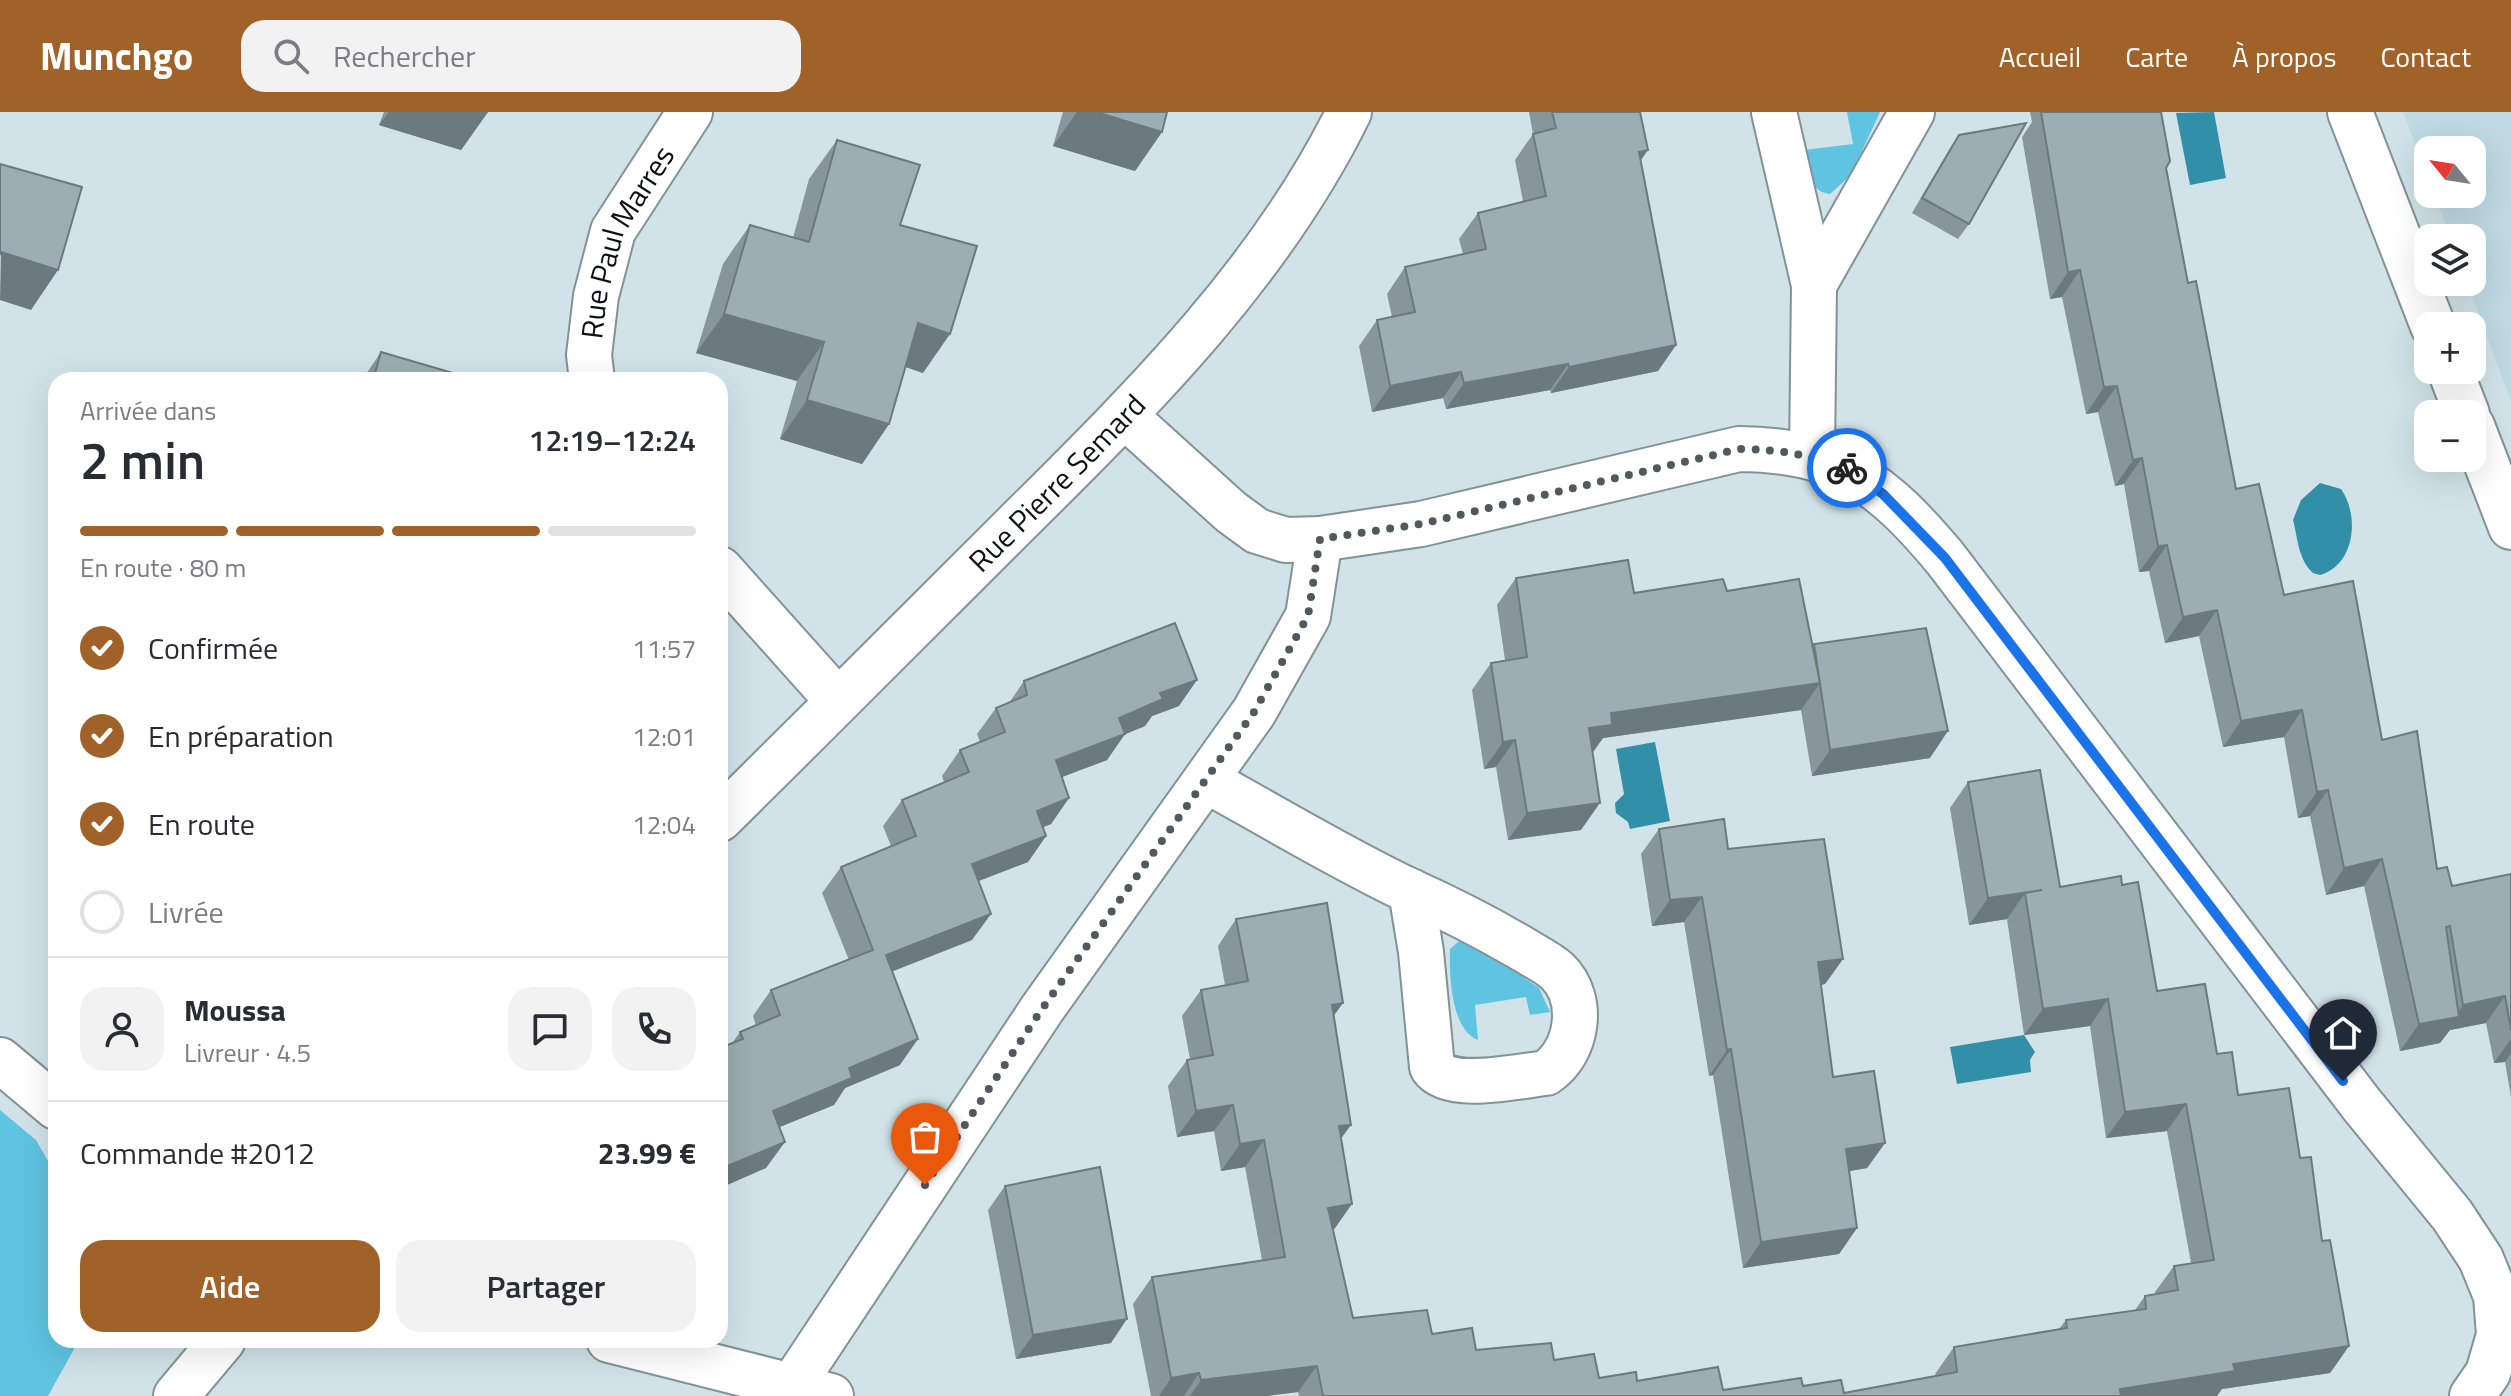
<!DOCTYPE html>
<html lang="fr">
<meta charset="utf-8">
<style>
body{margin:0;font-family:"Titillium Web",sans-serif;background:#f2f2f3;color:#2b2b33;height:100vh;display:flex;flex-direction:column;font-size:30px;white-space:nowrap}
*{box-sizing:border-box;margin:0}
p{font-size:26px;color:#7c7c81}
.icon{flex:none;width:44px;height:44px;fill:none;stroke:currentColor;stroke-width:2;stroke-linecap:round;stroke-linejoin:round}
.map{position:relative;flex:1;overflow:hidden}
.side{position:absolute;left:48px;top:260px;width:680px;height:976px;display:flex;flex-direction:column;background:#fff;border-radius:24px;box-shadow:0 8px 32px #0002}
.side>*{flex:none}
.needle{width:52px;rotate:300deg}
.buttons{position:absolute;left:2414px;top:24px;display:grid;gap:16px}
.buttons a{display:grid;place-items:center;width:72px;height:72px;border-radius:16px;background:#fff;box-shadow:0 8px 32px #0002;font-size:40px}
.pin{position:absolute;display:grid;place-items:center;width:68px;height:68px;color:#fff;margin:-82px -34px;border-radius:50% 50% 50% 0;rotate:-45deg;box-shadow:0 0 8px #0007}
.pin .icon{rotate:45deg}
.courier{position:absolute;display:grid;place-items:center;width:80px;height:80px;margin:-40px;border:6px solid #1a73e8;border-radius:50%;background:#fff;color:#222;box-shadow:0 2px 10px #0007}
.overview em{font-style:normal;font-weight:600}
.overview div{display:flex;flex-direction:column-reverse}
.overview{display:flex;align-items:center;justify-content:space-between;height:136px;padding:0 32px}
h1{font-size:52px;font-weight:600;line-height:60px}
.bar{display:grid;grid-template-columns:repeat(4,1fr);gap:12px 8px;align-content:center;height:96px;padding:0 32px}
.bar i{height:10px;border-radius:6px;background:#e1e1e2}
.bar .on{background:#a16229}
.bar p{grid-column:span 4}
.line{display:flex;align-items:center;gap:20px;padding:0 32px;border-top:2px solid #e1e1e2}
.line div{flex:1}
.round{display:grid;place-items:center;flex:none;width:84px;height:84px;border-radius:24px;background:#f2f2f3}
ol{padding:0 32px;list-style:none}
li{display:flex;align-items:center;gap:24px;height:88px}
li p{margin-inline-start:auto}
li .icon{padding:8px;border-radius:50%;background:#a16229;color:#fff;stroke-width:4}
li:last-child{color:#7c7c81}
li i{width:44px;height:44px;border:4px solid #e1e1e2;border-radius:50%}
.action{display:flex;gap:16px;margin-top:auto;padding:16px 32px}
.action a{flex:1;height:92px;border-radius:24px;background:#a16229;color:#fff;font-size:32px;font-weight:600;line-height:92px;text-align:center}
.action a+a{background:#f2f2f3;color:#2b2b33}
header{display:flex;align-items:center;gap:48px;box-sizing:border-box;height:112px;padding:0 40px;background:#a16229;color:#fff}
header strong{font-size:38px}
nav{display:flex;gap:44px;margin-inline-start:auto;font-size:28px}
.search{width:560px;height:72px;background:#f2f2f3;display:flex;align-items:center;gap:20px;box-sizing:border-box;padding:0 28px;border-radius:24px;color:#7c7c81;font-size:30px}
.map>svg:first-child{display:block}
.built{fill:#bfdae3}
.green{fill:#5fc4e1}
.water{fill:#328fa8}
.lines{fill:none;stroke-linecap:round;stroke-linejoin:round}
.street-casing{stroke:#829398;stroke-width:48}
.street{stroke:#fff;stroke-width:44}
.wall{fill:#86969a}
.shaded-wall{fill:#6d7a7d}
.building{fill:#9caeb3;stroke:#6d7a7d;stroke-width:2}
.done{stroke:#505a5e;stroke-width:8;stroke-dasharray:0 14.4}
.route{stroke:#1a73e8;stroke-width:10}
.labels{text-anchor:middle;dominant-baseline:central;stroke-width:8;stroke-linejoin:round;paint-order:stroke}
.street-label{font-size:30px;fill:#0b1113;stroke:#d1e3e9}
</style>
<header>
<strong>Munchgo</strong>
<div class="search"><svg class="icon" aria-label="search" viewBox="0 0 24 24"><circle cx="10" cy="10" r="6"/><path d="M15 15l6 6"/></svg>Rechercher</div>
<nav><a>Accueil</a><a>Carte</a><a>À propos</a><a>Contact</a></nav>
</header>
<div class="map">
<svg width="2511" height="1284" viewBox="0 0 2511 1284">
<rect width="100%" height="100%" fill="#d1e3e9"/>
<polygon class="built" points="2403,0 2511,0 2511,290 2467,170 2472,170 2472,126 2451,126 2434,82 2472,82 2472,38 2428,38 2428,65"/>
<g class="green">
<path d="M1847,0H1880L1851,63L1830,82C1808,80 1808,56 1804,38L1853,32Z"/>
<path d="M1465,824L1539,876L1550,900L1530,903L1526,885L1475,893L1478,928C1451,918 1449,863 1450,837Z"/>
<polygon points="0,998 36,1028 56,1063 56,1228 79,1228 48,1284 0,1284"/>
</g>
<g class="water">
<polygon points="2214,0 2226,66 2190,73 2176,1"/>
<path d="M2320,371L2341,377C2360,404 2355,453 2320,463L2313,461C2298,447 2298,427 2293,408L2301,388Z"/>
<polygon points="1655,630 1670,709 1630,717 1628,710 1616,701 1615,691 1624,682 1616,637"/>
<polygon points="2024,923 2035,940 2030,948 2031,960 1957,972 1950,935"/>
</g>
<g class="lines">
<g class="street-casing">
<g id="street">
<polyline points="1774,0 1814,173 1812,343"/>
<polyline points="2350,0 2433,214"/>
<polyline points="1814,173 1912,0"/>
<polyline points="2450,258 2467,302"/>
<path id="s1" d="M592,268L589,243L596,184L613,119L690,0"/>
<path d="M1125,304L1231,400L1257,419L1286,428L1320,427L1421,412L1739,337C1840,338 1882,371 1945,446L2362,993L2452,1103L2481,1147L2496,1184L2499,1223L2488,1261L2472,1284"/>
<polyline points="2472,314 2511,415"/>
<polyline points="720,457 838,589"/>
<path d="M1207,669C1275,706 1342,747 1412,780C1450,797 1485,815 1521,836C1532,843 1547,850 1557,859C1586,887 1578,940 1546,961C1518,964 1449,980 1432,955L1421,840L1411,779"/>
<path id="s2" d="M720,707C819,609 917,511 1016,412C1142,287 1270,161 1349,0"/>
<polyline points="0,948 56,995"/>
<polyline points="609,1228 831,1284"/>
<polyline points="792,1274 1042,897 1254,600 1308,504 1320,427"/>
<polyline points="176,1284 223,1228"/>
</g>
</g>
<use href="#street" class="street"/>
</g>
<g class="wall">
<polygon points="384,0 488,0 461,38 379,13"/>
<polygon points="1063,0 1167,0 1162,20 1135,59 1053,34"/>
<polygon points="1529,0 1640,0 1641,49 1676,233 1658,259 1551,281 1550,278 1446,297 1443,286 1372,300 1359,234 1377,208 1392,205 1387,182 1405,155 1463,142 1459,127 1478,101 1523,89 1515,48 1533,22"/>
<polygon points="2030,0 2161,0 2166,56 2188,171 2236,377 2284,483 2382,628 2437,757 2452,774 2511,762 2511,985 2505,950 2494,951 2486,911 2450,918 2440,931 2400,939 2364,774 2326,783 2310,704 2298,706 2284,625 2223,635 2199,524 2165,531 2149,459 2139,460 2124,372 2115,374 2098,300 2086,302 2062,185 2050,187 2022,25 2032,10"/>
<polygon points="1959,23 1969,112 1958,127 1912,101 1949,38"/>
<polygon points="837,28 900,113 923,261 906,255 889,312 862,352 780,327 797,269 696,241 723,152 750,113 793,126 809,67"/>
<polygon points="381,240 470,268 362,268"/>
<polygon points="1516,466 1634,481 1727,479 1813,533 1814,532 1930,646 1812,664 1801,598 1603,626 1593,640 1581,718 1508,728 1496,655 1484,657 1472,578 1491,551 1505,548 1497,493"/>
<polygon points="1024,569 1179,594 1152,604 1145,614 1125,622 1107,648 1062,665 1069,686 1051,712 1043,715 1046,724 1028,750 978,769 972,828 893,859 900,953 845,976 834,993 779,1015 766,1056 720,1076 720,936 733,930 740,920 756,914 753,904 771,878 849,848 822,781 841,755 891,734 883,714 902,688 944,670 942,664 960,638 980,630 977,622 996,596 1009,591"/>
<polygon points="1968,670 2060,775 2122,773 2157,879 2217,942 2238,983 2300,1046 2349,1234 2330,1261 2222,1277 2217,1284 1299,1284 1298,1280 1267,1284 1151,1284 1133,1192 1152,1165 1262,1148 1245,1055 1221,1059 1214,1019 1177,1025 1168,974 1187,948 1190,947 1182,904 1201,878 1225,873 1218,834 1236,807 1343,891 1333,904 1341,1026 1333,1119 1353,1206 1432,1222 1476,1238 1554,1248 1599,1266 1637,1269 1723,1278 1803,1274 1844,1281 1936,1264 1935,1262 1954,1235 2059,1217 2066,1208 2135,1198 2145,1184 2156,1182 2155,1180 2174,1154 2191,1151 2167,1019 2106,1026 2090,914 2024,923 2007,807 1969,813 1950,696"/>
<polygon points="1659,717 1728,737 1843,847 1825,872 1821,873 1833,965 1885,1031 1867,1056 1849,1059 1857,1116 1839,1142 1743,1156 1713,963 1709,964 1684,810 1652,814 1641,742"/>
<polygon points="1005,1074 1111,1231 1016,1247 988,1098"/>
</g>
<g class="shaded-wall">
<polygon points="389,0 488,0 461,38 379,13"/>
<polygon points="1077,0 1096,0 1162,20 1135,59 1053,34"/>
<polygon points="1648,38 1630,64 1639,40"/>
<polygon points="1,140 58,158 31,198 0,188"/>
<polygon points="2080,158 2062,185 2050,187 2068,160"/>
<polygon points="724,202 824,230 797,269 696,241"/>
<polygon points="918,211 950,222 923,261 891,250"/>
<polygon points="1676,233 1658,259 1551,281 1569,255"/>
<polygon points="1568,252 1550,278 1446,297 1464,271"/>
<polygon points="1461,260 1443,286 1372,300 1390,274"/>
<polygon points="2117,274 2098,300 2086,302 2104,275"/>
<polygon points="807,288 889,312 862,352 780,327"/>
<polygon points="2142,346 2124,372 2115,374 2133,348"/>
<polygon points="2167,433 2149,459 2139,460 2158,434"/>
<polygon points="2217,498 2199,524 2165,531 2183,505"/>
<polygon points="1197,568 1179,594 1152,604 1145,614 1116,626 1125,622 1107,648 1038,674 1056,648 1119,606 1160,581"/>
<polygon points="1820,571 1801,598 1603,626 1593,640 1570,643 1589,616 1611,601"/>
<polygon points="2302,598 2284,625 2223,635 2241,609"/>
<polygon points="1948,619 1930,646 1812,664 1830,638"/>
<polygon points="1515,628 1496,655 1484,657 1503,630"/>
<polygon points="2328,678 2310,704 2298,706 2317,680"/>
<polygon points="1069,686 1051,712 1019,725 1037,699"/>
<polygon points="1600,691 1581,718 1508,728 1527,701"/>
<polygon points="1046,724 1028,750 953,779 972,752"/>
<polygon points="2382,747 2364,774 2326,783 2344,756"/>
<polygon points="2025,781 2007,807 1969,813 1988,786"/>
<polygon points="1702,785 1684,810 1652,814 1670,788"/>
<polygon points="991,802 972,828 868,869 886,843"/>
<polygon points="1843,847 1825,872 1800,876 1818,850"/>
<polygon points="2505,884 2486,911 2450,918 2440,931 2400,939 2419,912 2454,906 2463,893"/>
<polygon points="2108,887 2090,914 2024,923 2043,897"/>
<polygon points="1343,891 1324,917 1332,893"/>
<polygon points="918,927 900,953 845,976 834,993 755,1025 773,999 849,956"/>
<polygon points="2511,927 2511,941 2505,950 2494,951"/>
<polygon points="1731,937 1713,963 1709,964 1727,938"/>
<polygon points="2186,992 2167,1019 2106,1026 2125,1000"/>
<polygon points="1233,993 1214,1019 1177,1025 1196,999"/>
<polygon points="1351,1013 1332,1039 1339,1014"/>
<polygon points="1264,1028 1245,1055 1221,1059 1240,1032"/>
<polygon points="785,1030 766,1056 720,1076 720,1057"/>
<polygon points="1885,1031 1867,1056 1828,1063 1846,1037"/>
<polygon points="1352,1092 1333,1119 1328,1096"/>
<polygon points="1857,1116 1839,1142 1743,1156 1761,1130"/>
<polygon points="1127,1207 1111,1231 1016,1247 1033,1223"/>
<polygon points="2349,1234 2330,1261 2222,1277 2217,1284 2115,1284 2120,1277 2233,1252"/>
<polygon points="1317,1254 1298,1280 1267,1284 1190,1284 1201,1268"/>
<polygon points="1199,1261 1184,1284 1159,1284 1171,1266"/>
</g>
<g class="building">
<polygon points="1096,0 1167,0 1162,20"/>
<polygon points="1552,0 1640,0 1648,38 1639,40 1676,233 1569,255 1568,252 1464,271 1461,260 1390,274 1377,208 1415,200 1405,155 1486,137 1478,101 1546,84 1533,22 1556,16"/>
<polygon points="2041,0 2161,0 2170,49 2166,56 2188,171 2196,169 2236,377 2259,372 2284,483 2353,469 2382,628 2417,619 2437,757 2447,755 2452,774 2511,762 2511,918 2505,884 2463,893 2450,814 2446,815 2459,905 2419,912 2382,747 2344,756 2328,678 2317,680 2302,598 2241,609 2217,498 2183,505 2167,433 2158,434 2142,346 2133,348 2117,274 2104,275 2080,158 2068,160"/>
<polygon points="2026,11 1969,112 1922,86 1959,23"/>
<polygon points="837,28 920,53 900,113 977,134 950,222 918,211 889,312 807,288 824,230 724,202 750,113 809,130"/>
<polygon points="0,52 82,75 58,158 1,140 0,143"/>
<polygon points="381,240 470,266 470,268 373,268"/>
<polygon points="1628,448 1634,481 1723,467 1727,479 1799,467 1820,571 1611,601 1612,613 1589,616 1600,691 1527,701 1515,628 1503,630 1491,551 1527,545 1516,466"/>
<polygon points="1175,511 1197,568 1160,581 1163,587 1119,606 1125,622 1056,648 1069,686 1037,699 1046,724 972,752 991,802 886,843 918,927 849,956 852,966 773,999 785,1030 720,1057 720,936 743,927 740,920 780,903 771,878 873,838 841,755 916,724 902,688 969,660 960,638 1005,620 996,596 1027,583 1024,569"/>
<polygon points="1926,516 1948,619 1830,638 1814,532"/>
<polygon points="2040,658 2060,775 2121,764 2122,773 2138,770 2157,879 2205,872 2217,942 2232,940 2238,983 2289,976 2300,1046 2311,1045 2322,1129 2330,1128 2349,1234 2233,1252 2235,1259 2120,1277 2121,1284 1323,1284 1317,1254 1201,1268 1199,1261 1171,1266 1152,1165 1285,1145 1264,1028 1240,1032 1233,993 1196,999 1187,948 1213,943 1201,878 1248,869 1236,807 1327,791 1343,891 1332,893 1351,1013 1339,1014 1352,1092 1328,1096 1353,1206 1427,1198 1432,1222 1472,1216 1476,1238 1551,1231 1554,1248 1594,1242 1599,1266 1636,1260 1637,1269 1718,1255 1723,1278 1801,1266 1803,1274 1841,1268 1844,1281 1957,1260 1954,1235 2067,1216 2066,1208 2146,1197 2145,1184 2178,1178 2174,1154 2214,1148 2186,992 2125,1000 2108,887 2043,897 2025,781 2042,778 1988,786 1968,670"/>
<polygon points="1724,707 1728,737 1824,727 1843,847 1818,850 1833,965 1874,959 1885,1031 1846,1037 1857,1116 1761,1130 1731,937 1727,938 1702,785 1670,788 1659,717"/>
<polygon points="1100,1055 1127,1207 1033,1223 1005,1074"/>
</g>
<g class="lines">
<path class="done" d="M925,1073L1042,897L1254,600L1308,504L1320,427L1421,412L1739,337C1778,337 1810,343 1847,356"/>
<polyline class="route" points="1847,356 1883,382 1945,446 2343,969"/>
</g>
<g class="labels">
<g class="street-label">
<text stroke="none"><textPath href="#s1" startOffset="146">Rue Paul Marres</textPath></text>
<text stroke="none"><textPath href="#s2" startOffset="476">Rue Pierre Semard</textPath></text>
</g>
</g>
</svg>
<div class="buttons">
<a><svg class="needle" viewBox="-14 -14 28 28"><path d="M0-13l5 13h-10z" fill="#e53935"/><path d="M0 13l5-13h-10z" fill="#7c7c81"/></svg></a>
<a><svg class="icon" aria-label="layers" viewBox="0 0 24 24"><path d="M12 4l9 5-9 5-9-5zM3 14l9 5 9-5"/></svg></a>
<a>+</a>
<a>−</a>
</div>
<div class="pin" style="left:925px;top:1073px;background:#ea580c"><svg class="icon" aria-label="bag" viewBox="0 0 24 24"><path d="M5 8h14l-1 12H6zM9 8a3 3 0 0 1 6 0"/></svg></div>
<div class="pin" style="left:2343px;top:969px;background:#1f2937"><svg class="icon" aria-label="home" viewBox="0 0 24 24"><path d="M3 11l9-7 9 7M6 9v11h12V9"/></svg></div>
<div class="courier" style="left:1847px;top:356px"><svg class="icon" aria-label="bike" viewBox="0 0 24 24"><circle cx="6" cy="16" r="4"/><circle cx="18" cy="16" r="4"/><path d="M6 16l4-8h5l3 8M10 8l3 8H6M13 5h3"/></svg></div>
<section class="side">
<div class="overview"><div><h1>2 min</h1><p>Arrivée dans</p></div><em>12:19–12:24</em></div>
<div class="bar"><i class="on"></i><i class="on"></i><i class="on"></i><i></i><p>En route · 80 m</p></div>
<ol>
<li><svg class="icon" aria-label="check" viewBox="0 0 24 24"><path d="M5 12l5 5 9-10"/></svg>Confirmée<p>11:57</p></li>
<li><svg class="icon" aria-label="check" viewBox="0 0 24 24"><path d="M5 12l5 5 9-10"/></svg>En préparation<p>12:01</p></li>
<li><svg class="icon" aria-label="check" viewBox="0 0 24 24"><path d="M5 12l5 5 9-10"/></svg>En route<p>12:04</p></li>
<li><i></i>Livrée</li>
</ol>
<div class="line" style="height:144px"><a class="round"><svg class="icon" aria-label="person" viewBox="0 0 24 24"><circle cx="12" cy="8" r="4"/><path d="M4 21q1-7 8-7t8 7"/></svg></a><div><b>Moussa</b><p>Livreur · 4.5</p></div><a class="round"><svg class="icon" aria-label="chat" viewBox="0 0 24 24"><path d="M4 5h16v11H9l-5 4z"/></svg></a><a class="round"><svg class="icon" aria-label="phone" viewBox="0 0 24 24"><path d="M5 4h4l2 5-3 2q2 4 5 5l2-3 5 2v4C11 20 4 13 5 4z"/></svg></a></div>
<div class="line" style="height:104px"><div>Commande #2012</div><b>23.99 €</b></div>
<div class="action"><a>Aide</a><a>Partager</a></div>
</section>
</div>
